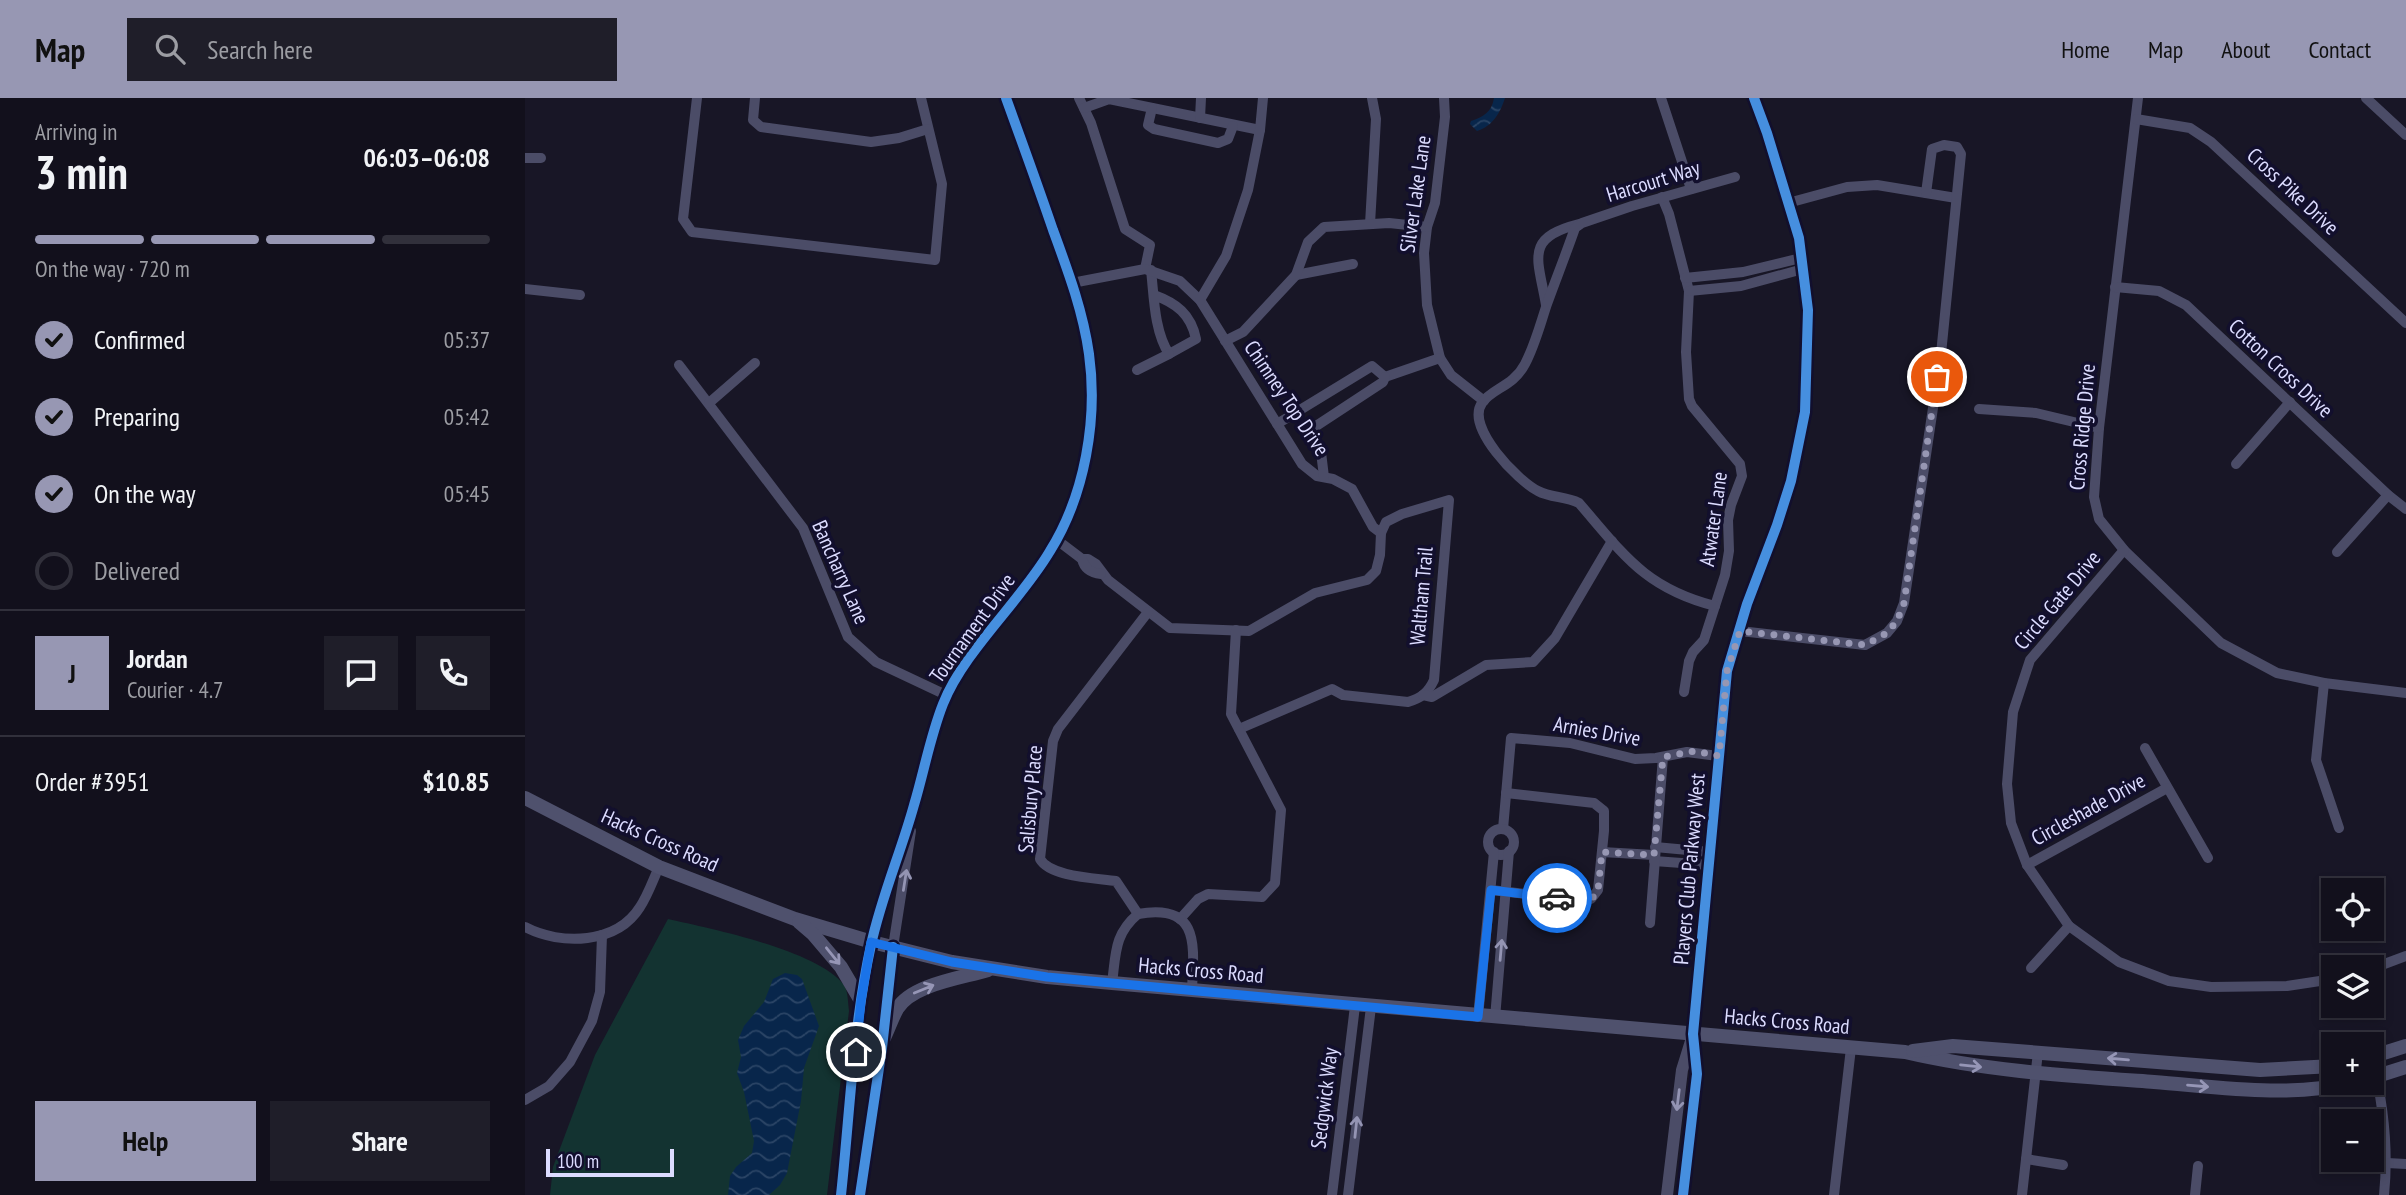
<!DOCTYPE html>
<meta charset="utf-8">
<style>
body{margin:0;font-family:"PT Sans Narrow",sans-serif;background:#1f1e29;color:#f1f3f6;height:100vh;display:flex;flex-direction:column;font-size:26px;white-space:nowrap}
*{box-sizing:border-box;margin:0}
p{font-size:23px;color:#9c9da3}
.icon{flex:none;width:38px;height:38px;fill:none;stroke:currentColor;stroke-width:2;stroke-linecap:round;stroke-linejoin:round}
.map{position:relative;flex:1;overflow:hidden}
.sheet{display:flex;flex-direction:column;background:#12101c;width:525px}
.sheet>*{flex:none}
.buttons{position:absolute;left:1796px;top:780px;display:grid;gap:14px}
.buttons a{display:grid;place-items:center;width:63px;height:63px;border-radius:0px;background:#12101c;box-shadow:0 4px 10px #0003,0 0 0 2px #31303b;font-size:35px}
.scale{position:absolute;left:21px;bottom:18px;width:128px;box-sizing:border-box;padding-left:7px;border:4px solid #dcdcff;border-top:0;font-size:19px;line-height:24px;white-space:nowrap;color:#dcdcff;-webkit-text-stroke:5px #120f2d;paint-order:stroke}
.pin{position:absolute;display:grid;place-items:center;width:60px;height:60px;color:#fff;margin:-30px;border:4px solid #fff;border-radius:50%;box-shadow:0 2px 7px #0007}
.courier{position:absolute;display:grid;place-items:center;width:70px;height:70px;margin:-35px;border:5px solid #1a73e8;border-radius:50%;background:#fff;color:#222;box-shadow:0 2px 9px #0007}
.overview em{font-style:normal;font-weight:800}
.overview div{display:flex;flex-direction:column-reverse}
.overview{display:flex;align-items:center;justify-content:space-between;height:119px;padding:0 35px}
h1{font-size:46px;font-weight:800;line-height:52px}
.bar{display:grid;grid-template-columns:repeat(4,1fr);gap:10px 7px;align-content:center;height:84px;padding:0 35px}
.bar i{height:9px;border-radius:5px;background:#31303b}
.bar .selected{background:#9797b3}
.bar p{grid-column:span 4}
.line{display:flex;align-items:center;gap:18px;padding:0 35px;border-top:2px solid #31303b}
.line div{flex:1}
.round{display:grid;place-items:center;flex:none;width:74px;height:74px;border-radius:0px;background:#1f1e29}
ol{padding:0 35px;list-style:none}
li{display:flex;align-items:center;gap:21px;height:77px}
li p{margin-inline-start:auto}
li .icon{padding:7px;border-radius:50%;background:#9797b3;color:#111;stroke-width:4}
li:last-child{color:#9c9da3}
li i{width:38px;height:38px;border:4px solid #31303b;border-radius:50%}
.action{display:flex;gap:14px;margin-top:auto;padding:14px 35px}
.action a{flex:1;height:80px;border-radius:0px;background:#9797b3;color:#111;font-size:28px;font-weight:800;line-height:80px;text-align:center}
.action a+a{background:#1f1e29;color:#f1f3f6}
header{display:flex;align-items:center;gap:42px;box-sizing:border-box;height:98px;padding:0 35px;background:#9797b3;color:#111}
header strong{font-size:33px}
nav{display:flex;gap:38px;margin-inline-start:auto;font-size:24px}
.search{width:490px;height:63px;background:#1f1e29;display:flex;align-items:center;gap:18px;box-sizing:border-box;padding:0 24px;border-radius:0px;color:#9c9da3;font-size:26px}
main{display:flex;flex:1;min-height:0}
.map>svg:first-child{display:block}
.grass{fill:#133331}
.water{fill:url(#water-waves)}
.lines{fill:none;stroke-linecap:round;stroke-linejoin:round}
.minor{stroke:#4b4c67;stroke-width:10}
.tertiary{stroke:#4b4c67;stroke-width:12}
.secondary{stroke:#4f516d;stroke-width:14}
.cycleway-casing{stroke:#120f2d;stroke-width:15}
.cycleway{stroke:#468fdf;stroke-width:10}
.oneway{stroke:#9494b3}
.oneway2{stroke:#9696b6}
.done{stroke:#9797b3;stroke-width:7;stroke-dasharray:0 12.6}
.route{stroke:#1a73e8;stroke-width:9}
.labels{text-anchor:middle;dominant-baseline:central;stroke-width:7;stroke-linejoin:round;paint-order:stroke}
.street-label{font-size:21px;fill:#dcdcff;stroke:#120f2d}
</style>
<header>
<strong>Map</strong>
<div class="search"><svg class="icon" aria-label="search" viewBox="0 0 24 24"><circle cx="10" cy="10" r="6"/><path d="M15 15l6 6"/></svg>Search here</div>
<nav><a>Home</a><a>Map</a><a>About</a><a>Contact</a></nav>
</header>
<main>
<section class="sheet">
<div class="overview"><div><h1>3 min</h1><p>Arriving in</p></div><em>06:03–06:08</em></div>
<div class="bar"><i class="selected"></i><i class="selected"></i><i class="selected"></i><i></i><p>On the way · 720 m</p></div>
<ol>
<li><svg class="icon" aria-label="check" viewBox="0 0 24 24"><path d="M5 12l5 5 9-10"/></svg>Confirmed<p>05:37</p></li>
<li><svg class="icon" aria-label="check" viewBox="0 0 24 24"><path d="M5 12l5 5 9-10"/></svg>Preparing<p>05:42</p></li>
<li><svg class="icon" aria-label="check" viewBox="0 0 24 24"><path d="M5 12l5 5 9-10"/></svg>On the way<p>05:45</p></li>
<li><i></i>Delivered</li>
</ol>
<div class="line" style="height:126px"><b class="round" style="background:#9797b3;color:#111">J</b><div><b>Jordan</b><p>Courier · 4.7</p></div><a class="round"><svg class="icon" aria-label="chat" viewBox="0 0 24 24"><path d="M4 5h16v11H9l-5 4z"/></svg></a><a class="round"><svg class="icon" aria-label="phone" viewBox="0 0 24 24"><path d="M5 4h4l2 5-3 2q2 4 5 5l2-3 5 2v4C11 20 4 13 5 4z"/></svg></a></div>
<div class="line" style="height:91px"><div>Order #3951</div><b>$10.85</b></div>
<div class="action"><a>Help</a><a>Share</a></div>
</section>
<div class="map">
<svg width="1881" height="1097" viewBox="0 0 1881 1097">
<defs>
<pattern id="water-waves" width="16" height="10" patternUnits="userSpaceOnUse" patternTransform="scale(1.75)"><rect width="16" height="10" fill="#08264b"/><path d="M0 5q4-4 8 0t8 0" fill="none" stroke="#2b4566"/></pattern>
</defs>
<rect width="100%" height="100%" fill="#181626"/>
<path class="grass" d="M143,821C187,831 292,852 319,887C323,893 323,905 324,913L302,1097H25L28,1069L70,957Z"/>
<g class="water">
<path d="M969,0H980C975,15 968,28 952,33L945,26L946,23C958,19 967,14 969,0Z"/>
<polygon points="260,875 272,877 277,881 294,928 279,970 276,1003 262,1075 255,1087 244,1097 203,1097 205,1078 211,1069 227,1055 229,1043 219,994 212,975 216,959 213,942 219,928 239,904 248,881"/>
</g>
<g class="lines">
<g class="minor">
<polyline points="172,0 158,121 167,134 410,162 417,86 396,0"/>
<polyline points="230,0 228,22 236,29 346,44 374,40 403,31"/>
<polyline points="554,0 566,25 600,131 625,147 620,171"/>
<polyline points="919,0 920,19 910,105 902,129 899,155 902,207 915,260 926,277 959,303"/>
<polyline points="1136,0 1166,91"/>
<polyline points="1613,0 1574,330 1569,399 1574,421 1599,452 1696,545 1752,575 1799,585 1881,595"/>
<polyline points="1841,0 1881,37"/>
<polyline points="559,10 584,1 735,32"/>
<polyline points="627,10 623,27 629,31 693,45 703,41 708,28"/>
<polyline points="675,20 676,0"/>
<polyline points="1611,21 1665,30 1686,44 1881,225"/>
<polyline points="0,60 16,60"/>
<polyline points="1137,99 1144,116 1164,193 1161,254 1164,301 1167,308 1215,366 1217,378 1206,407 1203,422 1204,453 1200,477 1179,542 1168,554 1164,563 1159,594"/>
<polyline points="1263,105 1322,89 1352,87 1431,100"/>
<polyline points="845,126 851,21 847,0"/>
<path d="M626,172C629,198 629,233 644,256L671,241C666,216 651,205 629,197"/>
<polyline points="771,177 828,166"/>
<polyline points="1160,180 1218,174 1276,160"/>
<polyline points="547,185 620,171 655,183 675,202 777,366 792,378 808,381 827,391 848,429 856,435"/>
<polyline points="1590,189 1634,193 1661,207 1863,397 1881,411"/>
<polyline points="0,191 55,197"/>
<polyline points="1164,193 1216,188 1278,171"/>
<polyline points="675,202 701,158 723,92 735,32 738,0"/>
<path d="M1021,207C1013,160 999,140 1054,126"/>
<polyline points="700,243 718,234 771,177 783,144 799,129 864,125 902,129"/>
<polyline points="154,267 278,430 323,539 351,564 421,597"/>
<polyline points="612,272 644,256"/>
<polyline points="860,279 915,260"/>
<polyline points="184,305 230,265"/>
<polyline points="1454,311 1511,315 1574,330"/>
<polyline points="752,326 847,268 860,279"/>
<polyline points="1711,366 1765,304"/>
<polyline points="799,379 796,354 785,332 858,284 860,279"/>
<path d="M532,442L557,461H563L571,466L583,482L645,530L724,533L790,495L842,482L851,473L855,457L856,435L861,424L877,416L924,402L909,582C903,595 896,600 883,604L818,597L807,591L714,631"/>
<polyline points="1599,452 1505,562 1488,614 1482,686 1486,725 1502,767 1544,828 1594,864 1644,883 1686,889 1762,888 1808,881"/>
<polyline points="1812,454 1863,397"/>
<path d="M557,461C559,470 566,475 576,476"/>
<path d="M1190,508C1120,490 1099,457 1054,405C1040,398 1026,400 1013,393C993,383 940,329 957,305C967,290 988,289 1000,266C1010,247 1015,227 1022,206C1031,181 1041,156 1050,130L1057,125L1107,108L1210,79"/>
<polyline points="1215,533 1340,547 1362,535 1372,523 1379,505 1416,256 1436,56 1432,49 1419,47 1407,51 1401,95"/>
<polyline points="1799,585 1791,662 1814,730"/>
<polyline points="898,597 907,599 961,567 1008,564 1030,540 1087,443"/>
<polyline points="1620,650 1683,760"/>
<polyline points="978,731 986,640 1045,645 1110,661 1131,660 1162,654 1193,658"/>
<circle cx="976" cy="744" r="13"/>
<polyline points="1130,749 1185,754"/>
<polyline points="1077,754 1129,757"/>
<polyline points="1129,763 1184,767"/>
<polyline points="1502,767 1642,690"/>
<polyline points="966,792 1052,802 1066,801 1073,792 1079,733 1079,713 1069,705 981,695"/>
<path d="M613,816L591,783C571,780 525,779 515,761L528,643L533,631L623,514"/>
<polyline points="655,821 673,801 683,796 737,799 750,785 756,712 706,616 711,532"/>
<polyline points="1125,825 1138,659"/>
<path d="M0,829C36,848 92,846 115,809C123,797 128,782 134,769"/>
<path d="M347,844C361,799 376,753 389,708C400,671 404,630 422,596C451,540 503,498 532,441C566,378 574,300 560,230C553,194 538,159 526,124C511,83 496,41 481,0"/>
<polyline points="368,849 386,733"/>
<polyline points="1506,870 1544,828"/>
<polyline points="1846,871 1881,858"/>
<path d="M587,885C591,856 589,836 613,816C675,805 669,847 667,891"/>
<polyline points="953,919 969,754"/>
<polyline points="970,920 984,753"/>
<path d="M1847,959C1858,1004 1864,1050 1859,1097"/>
<polyline points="0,1002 24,988 45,964 67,923 75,894 77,837"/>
<polyline points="1501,1061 1538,1067"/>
<polyline points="1862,1065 1881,1066"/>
<polyline points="807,1097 830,908"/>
<polyline points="823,1097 846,909"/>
<polyline points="1309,1097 1326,950"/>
<polyline points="1497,1097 1513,954"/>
<polyline points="1670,1097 1673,1068"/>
</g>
<g class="tertiary">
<polyline points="316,1097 336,903 347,844"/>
<polyline points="335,1097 357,950 368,849"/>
<polyline points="1142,1097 1157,972 1166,943"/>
<polyline points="1158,1097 1172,976 1168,936 1202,573 1222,506 1252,427 1266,383 1280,314 1283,212 1274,140 1242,35 1229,0"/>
</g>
<g class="secondary">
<path d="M0,700L134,769L270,821L347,844L427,864L522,879L587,885L1380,954C1461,973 1545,978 1629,984C1693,989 1762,1000 1826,985"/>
<polyline points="274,824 288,836 316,869 336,903"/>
<path d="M358,942C363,932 367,920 372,911C387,886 437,880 463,872"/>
<polyline points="1388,953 1428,948 1735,972 1808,968"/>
<polyline points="1846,959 1881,948"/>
<polyline points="1846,980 1881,969"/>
</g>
<g class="cycleway-casing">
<g id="cycleway">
<path d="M316,1097C325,1014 328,929 346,847C356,800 376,754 389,707C399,674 405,639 418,606C439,553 495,504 525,453C560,397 573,321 564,256C558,213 543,173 528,132C513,88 497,44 481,0"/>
<polyline points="335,1097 357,950 368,849"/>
<polyline points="1158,1097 1172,976 1168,936 1202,573 1222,506 1252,427 1266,383 1280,314 1283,212 1274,140 1242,35 1229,0"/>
</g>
</g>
<use href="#cycleway" class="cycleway"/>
</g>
<defs><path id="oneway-shaft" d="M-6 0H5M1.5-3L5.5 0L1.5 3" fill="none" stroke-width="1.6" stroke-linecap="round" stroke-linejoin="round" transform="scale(1.75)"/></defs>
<g class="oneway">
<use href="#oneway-shaft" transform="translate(380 782) rotate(-81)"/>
<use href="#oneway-shaft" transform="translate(976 852) rotate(-85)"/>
<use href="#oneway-shaft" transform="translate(1153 1002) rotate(97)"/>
<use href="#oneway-shaft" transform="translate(831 1029) rotate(-84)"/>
</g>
<g class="oneway2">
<use href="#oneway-shaft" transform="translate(308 858) rotate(51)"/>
<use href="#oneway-shaft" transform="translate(399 891) rotate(-22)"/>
<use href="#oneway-shaft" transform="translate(1593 961) rotate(-175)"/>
<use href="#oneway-shaft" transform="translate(1446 968) rotate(6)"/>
<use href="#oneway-shaft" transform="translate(1673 988) rotate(5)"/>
</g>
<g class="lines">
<polyline class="done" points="1032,800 1066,802 1073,792 1077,754 1129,757 1138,659 1170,653 1194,658 1202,573 1215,533 1340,547 1362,535 1372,523 1379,505 1412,279"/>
<polyline class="route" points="331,954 336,903 346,844 427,864 522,879 953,919 966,792 1032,800"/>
</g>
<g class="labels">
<g class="street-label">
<text transform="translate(1128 83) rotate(-17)">Harcourt Way</text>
<text transform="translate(1768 93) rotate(43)">Cross Pike Drive</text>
<text transform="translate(890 96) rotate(-82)">Silver Lake Lane</text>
<text transform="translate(1756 270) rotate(43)">Cotton Cross Drive</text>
<text transform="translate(762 300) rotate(56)">Chimney Top Drive</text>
<text transform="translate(1557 329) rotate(-85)">Cross Ridge Drive</text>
<text transform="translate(1188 421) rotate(-82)">Atwater Lane</text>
<text transform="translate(316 474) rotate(66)">Bancharry Lane</text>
<text transform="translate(896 498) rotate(-85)">Waltham Trail</text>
<text transform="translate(1532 502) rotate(-50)">Circle Gate Drive</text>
<text transform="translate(447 530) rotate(-54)">Tournament Drive</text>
<text transform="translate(1072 633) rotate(10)">Arnies Drive</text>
<text transform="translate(505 701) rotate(-85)">Salisbury Place</text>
<text transform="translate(1563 711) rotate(-29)">Circleshade Drive</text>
<text transform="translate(135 742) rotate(24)">Hacks Cross Road</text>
<text transform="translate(1164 771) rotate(-85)">Players Club Parkway West</text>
<text transform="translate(676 872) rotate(5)">Hacks Cross Road</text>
<text transform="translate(1262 923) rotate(5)">Hacks Cross Road</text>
<text transform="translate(799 1000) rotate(-83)">Sedgwick Way</text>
</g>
</g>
</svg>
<div class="buttons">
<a><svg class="icon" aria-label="locate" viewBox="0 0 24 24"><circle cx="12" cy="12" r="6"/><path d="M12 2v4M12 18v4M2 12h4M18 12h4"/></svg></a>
<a><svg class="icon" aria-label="layers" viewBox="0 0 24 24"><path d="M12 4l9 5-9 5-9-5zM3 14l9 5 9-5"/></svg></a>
<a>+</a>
<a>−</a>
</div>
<div class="scale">100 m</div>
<div class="pin" style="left:1412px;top:279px;background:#ea580c"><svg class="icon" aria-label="bag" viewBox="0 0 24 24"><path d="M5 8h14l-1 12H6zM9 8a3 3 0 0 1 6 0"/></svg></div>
<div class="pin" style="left:331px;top:954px;background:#1f2937"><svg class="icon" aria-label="home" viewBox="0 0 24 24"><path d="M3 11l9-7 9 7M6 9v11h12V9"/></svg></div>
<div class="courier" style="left:1032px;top:800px"><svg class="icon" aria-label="car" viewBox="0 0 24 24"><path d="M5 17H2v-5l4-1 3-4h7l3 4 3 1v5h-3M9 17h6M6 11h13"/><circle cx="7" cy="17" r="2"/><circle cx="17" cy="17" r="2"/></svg></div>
</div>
</main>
